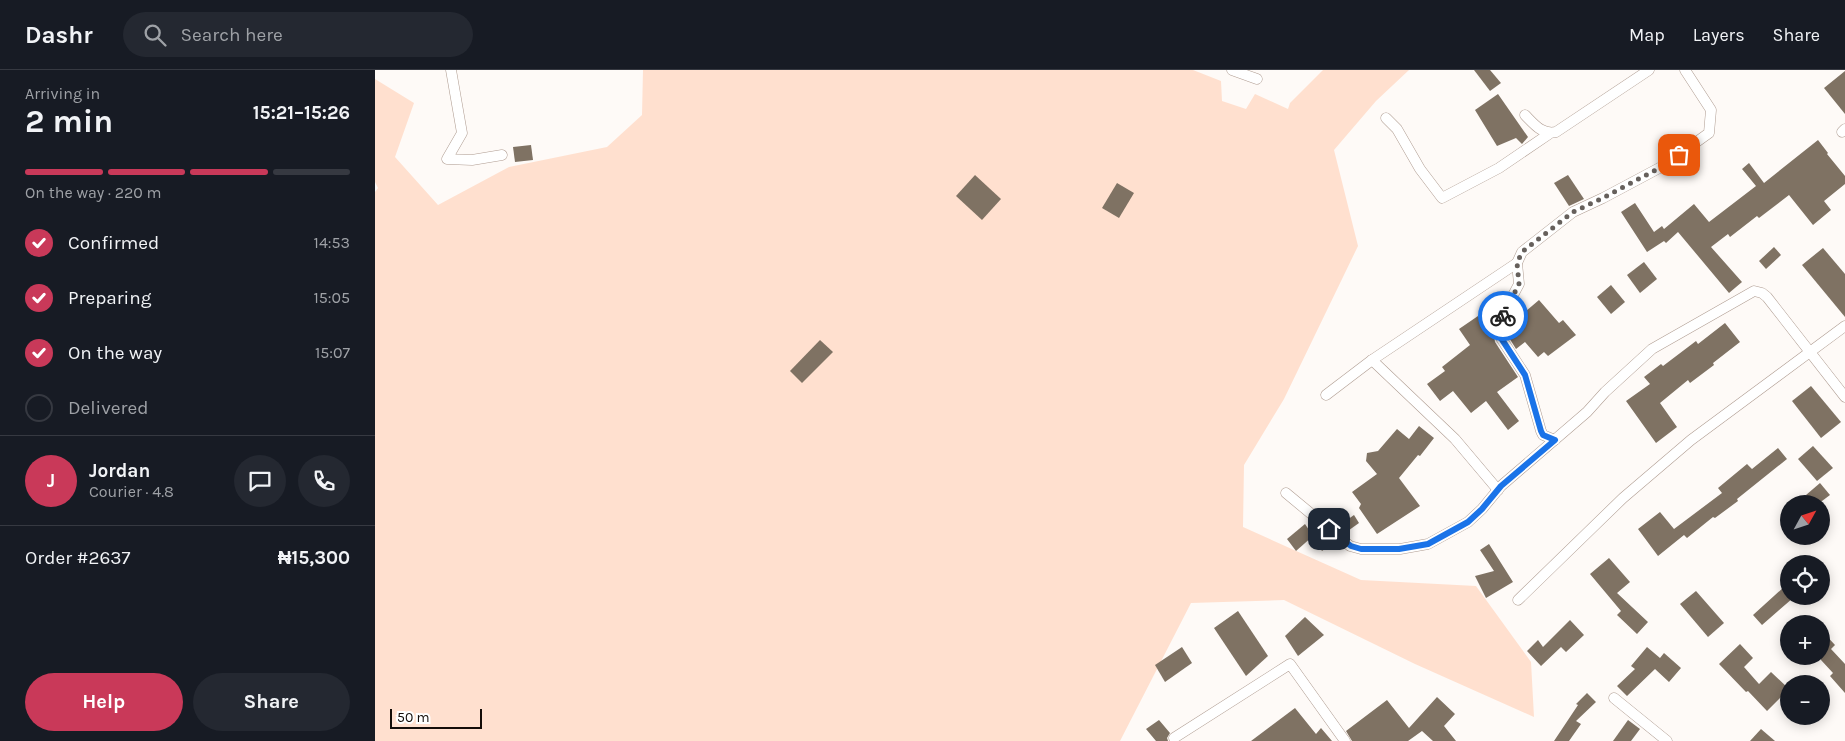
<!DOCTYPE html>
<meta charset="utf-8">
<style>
body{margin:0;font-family:Karla,sans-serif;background:#242831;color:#f1f3f6;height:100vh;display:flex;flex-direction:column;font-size:19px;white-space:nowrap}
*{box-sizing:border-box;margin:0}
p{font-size:16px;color:#9ea1a6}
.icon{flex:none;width:28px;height:28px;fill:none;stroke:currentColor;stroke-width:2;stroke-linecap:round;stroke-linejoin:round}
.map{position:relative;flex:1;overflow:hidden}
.drawer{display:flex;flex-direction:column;background:#171b24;width:375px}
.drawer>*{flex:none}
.needle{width:32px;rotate:50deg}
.controls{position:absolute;left:1405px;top:425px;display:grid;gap:10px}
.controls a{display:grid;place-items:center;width:50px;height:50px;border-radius:50%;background:#171b24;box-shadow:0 2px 12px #0003;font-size:25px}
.scale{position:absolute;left:15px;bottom:12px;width:92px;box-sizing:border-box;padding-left:5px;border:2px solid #140d09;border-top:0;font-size:14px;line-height:18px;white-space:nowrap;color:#140d09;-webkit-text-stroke:4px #fff;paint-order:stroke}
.pin{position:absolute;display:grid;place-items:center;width:42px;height:42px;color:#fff;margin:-21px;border-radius:10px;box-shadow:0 2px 8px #0006}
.courier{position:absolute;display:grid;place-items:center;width:50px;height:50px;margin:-25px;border:4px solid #1a73e8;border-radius:50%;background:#fff;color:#222;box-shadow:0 1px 6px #0007}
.overview em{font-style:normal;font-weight:700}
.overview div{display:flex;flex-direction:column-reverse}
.overview{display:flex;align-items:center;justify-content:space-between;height:85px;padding:0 25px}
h1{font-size:32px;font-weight:700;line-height:38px}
.bar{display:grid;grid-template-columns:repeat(4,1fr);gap:8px 5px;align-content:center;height:60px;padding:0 25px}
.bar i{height:6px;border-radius:4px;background:#363941}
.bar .on{background:#c93959}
.bar p{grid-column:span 4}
.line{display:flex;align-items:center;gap:12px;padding:0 25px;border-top:1px solid #363941}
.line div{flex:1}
.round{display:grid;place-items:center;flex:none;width:52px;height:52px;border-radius:26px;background:#242831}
ol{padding:0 25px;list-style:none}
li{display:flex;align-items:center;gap:15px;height:55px}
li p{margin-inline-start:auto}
li .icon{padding:5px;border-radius:50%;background:#c93959;color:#fff;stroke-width:4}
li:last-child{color:#9ea1a6}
li i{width:28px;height:28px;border:2px solid #363941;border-radius:50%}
.cta{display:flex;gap:10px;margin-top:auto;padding:10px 25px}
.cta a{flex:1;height:58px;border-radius:30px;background:#c93959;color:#fff;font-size:20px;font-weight:700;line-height:58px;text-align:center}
.cta a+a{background:#242831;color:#f1f3f6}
header{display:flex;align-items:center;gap:30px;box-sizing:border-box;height:70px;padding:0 25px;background:#171b24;border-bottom:1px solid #363941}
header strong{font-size:24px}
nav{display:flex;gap:28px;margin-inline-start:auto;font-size:18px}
.search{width:350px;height:45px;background:#242831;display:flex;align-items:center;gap:12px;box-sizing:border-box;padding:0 18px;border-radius:28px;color:#9ea1a6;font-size:19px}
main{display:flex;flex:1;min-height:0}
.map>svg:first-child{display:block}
.green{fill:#ffe0cf}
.building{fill:#7f7263}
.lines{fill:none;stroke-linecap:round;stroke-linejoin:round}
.street-casing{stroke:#af9c91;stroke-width:11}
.street{stroke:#fff;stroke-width:10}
.done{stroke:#66605c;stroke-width:5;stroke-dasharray:0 9}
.route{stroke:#1a73e8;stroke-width:6}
</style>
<header>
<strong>Dashr</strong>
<div class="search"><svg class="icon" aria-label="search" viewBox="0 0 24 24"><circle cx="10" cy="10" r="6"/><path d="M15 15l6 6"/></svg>Search here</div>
<nav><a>Map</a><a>Layers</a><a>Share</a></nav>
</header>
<main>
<section class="drawer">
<div class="overview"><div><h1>2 min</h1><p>Arriving in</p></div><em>15:21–15:26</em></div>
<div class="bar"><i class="on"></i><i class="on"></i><i class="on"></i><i></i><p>On the way · 220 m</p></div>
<ol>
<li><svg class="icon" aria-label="check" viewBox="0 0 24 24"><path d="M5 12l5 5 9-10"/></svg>Confirmed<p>14:53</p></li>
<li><svg class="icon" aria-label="check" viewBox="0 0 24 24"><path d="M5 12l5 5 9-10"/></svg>Preparing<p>15:05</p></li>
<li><svg class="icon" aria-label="check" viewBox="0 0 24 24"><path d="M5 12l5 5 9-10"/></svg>On the way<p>15:07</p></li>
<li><i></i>Delivered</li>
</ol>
<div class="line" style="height:90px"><b class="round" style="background:#c93959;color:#fff">J</b><div><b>Jordan</b><p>Courier · 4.8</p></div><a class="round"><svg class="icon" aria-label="chat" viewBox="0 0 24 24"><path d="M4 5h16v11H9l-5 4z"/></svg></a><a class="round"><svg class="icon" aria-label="phone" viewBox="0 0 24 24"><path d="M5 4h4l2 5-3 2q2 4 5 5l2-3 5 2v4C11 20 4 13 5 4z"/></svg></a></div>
<div class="line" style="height:65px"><div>Order #2637</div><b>₦15,300</b></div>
<div class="cta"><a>Help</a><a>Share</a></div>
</section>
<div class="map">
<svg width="1470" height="671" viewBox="0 0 1470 671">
<rect width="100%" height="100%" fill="#fefaf7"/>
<polygon class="green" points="268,0 818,0 846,11 847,31 871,39 880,24 913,39 915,33 948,0 1034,0 1001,31 959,80 983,176 909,329 869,395 868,457 986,510 1101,516 1156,592 1159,647 1040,594 909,530 816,533 745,671 0,671 0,122 3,118 0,112 0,9 39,33 20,87 63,135 134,97 232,77 267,45"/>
<g class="building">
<polygon points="1099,0 1115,0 1126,13 1115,21"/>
<polygon points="1470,1 1470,44 1449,18"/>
<polygon points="1123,24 1153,67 1147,74 1141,68 1122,76 1100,40"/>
<polygon points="1443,70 1453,83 1452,84 1470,106 1470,114 1449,131 1456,140 1438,155 1414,125 1384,148 1382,146 1355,167 1353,164 1336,177 1367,212 1354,223 1303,162 1291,173 1289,171 1272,182 1246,142 1260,133 1279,162 1287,156 1289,159 1319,134 1334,152 1381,116 1367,99 1374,93 1389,113"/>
<polygon points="156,75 158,90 140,92 138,77"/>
<polygon points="600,105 626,129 607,150 581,126"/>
<polygon points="1193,105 1209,129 1194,136 1179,113"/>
<polygon points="742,113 759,123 744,148 727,138"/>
<polygon points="1399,177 1406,185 1391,199 1384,191"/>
<polygon points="1448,178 1470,204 1470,247 1427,195"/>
<polygon points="1269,192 1282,209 1265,223 1252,205"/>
<polygon points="1236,215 1250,232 1236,244 1222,227"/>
<polygon points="1164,230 1184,253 1188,250 1201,265 1173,286 1169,282 1163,287 1150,272 1141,279 1133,266 1132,257"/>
<polygon points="1103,246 1118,267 1119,266 1120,272 1143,307 1122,322 1144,351 1133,360 1111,331 1096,343 1078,321 1065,331 1052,314 1070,301 1067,297 1095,275 1084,259"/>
<polygon points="1350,253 1365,272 1338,293 1339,295 1315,313 1313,310 1285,333 1302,357 1281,373 1251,331 1275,314 1269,307 1286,294 1288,296 1321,271 1323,274"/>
<polygon points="445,270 458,282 427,313 415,301"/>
<polygon points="1436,316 1466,352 1446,368 1417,331"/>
<polygon points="1044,356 1059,368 1045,386 1043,385 1024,408 1045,436 1002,464 984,438 986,434 977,422 1002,404 991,391 992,383 1003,381 1022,359 1034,369"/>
<polygon points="1438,376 1458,398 1442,411 1423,389"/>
<polygon points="1403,378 1412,389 1362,429 1363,431 1340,448 1338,447 1312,468 1309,465 1283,486 1263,459 1285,442 1299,459 1347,423 1343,418 1372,394 1377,399"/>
<polygon points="1445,413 1455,425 1443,434 1438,434 1431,425"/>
<polygon points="979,445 984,453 970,463 962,457"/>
<polygon points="930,454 938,466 921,481 912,469"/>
<polygon points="948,462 958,473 947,481 939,469"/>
<polygon points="1114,474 1138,512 1111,528 1100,506 1119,501 1105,480"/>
<polygon points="1234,488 1255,512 1242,523 1273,552 1262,564 1242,545 1246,541 1215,504"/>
<polygon points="1409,517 1414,523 1414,526 1418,528 1387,555 1378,545"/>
<polygon points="1321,521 1349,553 1333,567 1305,534"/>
<polygon points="863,541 893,586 871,606 839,558"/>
<polygon points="930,547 949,565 923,586 910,566"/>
<polygon points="1195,550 1209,565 1191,582 1186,577 1166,596 1152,581 1163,570 1168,577"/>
<polygon points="1446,560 1460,575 1456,579 1470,594 1470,623 1455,606 1458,603 1446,590"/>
<polygon points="1365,574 1378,588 1369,597 1384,614 1396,602 1414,619 1392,641 1373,621 1371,622 1344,594"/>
<polygon points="807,577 817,593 790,612 780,595"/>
<polygon points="1272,577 1285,588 1289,583 1306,598 1294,612 1280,599 1252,626 1242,616 1260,599 1256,596"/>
<polygon points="1212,623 1221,632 1201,651 1206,654 1194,671 1179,671 1203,635 1201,634"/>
<polygon points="1062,627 1080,644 1069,656 1081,671 1058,671 1047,661 1033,671 977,671 971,661 1012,630 1034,658"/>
<polygon points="920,638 941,664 946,658 957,671 876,671"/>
<polygon points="784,650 795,663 792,668 793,671 781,671 771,659"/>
<polygon points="1253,650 1265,659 1256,671 1238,671"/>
<polygon points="1386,659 1400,671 1375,671"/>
</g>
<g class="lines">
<g class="street-casing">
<g id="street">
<polyline points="76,0 87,63 72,89 97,90 127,85"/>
<polyline points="857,0 882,9"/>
<path d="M1150,45C1159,54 1167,65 1181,62L1274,0"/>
<polyline points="1011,48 1022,59 1045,99 1067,128 1124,98 1174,64"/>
<polyline points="1467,62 1470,59"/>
<polyline points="951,325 997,290"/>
<polyline points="1180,370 1168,365 1166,361 1150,305 1126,268 1125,256 1128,244 1144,214 1142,193 1147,182 1198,142 1228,128 1288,96 1334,63 1336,40 1310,0"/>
<polyline points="1123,420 1080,369 997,290 1142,193"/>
<polyline points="911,423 975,476 986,479 1025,479 1053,474 1093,452 1107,439 1126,416 1212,342 1230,322 1277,279 1379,221 1387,223 1392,227 1470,327"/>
<polyline points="1143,530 1248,428 1316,370 1470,256"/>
<polyline points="1239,628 1292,671"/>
<polyline points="799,668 915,594 970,671"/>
</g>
</g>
<use href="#street" class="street"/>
</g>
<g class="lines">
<polyline class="done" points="1128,246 1144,214 1142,193 1147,182 1198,142 1228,128 1288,96 1304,85"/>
<polyline class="route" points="954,459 976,476 986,479 1024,479 1053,474 1093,452 1107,439 1126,416 1180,370 1168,365 1166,361 1150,305 1126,268 1125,256 1128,246"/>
</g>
</svg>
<div class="controls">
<a><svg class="needle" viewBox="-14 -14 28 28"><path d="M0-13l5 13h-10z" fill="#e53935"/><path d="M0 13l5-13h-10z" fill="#9ea1a6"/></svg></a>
<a><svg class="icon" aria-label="locate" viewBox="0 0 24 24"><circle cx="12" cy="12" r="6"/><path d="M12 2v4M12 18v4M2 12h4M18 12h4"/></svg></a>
<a>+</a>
<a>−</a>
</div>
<div class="scale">50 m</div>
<div class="pin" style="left:1304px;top:85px;background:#ea580c"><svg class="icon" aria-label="bag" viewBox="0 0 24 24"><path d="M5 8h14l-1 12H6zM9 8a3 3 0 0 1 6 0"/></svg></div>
<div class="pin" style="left:954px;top:459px;background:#1f2937"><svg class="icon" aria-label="home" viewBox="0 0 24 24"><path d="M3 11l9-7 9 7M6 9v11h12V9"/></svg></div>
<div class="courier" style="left:1128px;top:246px"><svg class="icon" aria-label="bike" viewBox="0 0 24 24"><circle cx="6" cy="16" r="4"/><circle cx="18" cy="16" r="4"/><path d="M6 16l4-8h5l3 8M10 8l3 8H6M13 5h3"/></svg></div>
</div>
</main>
